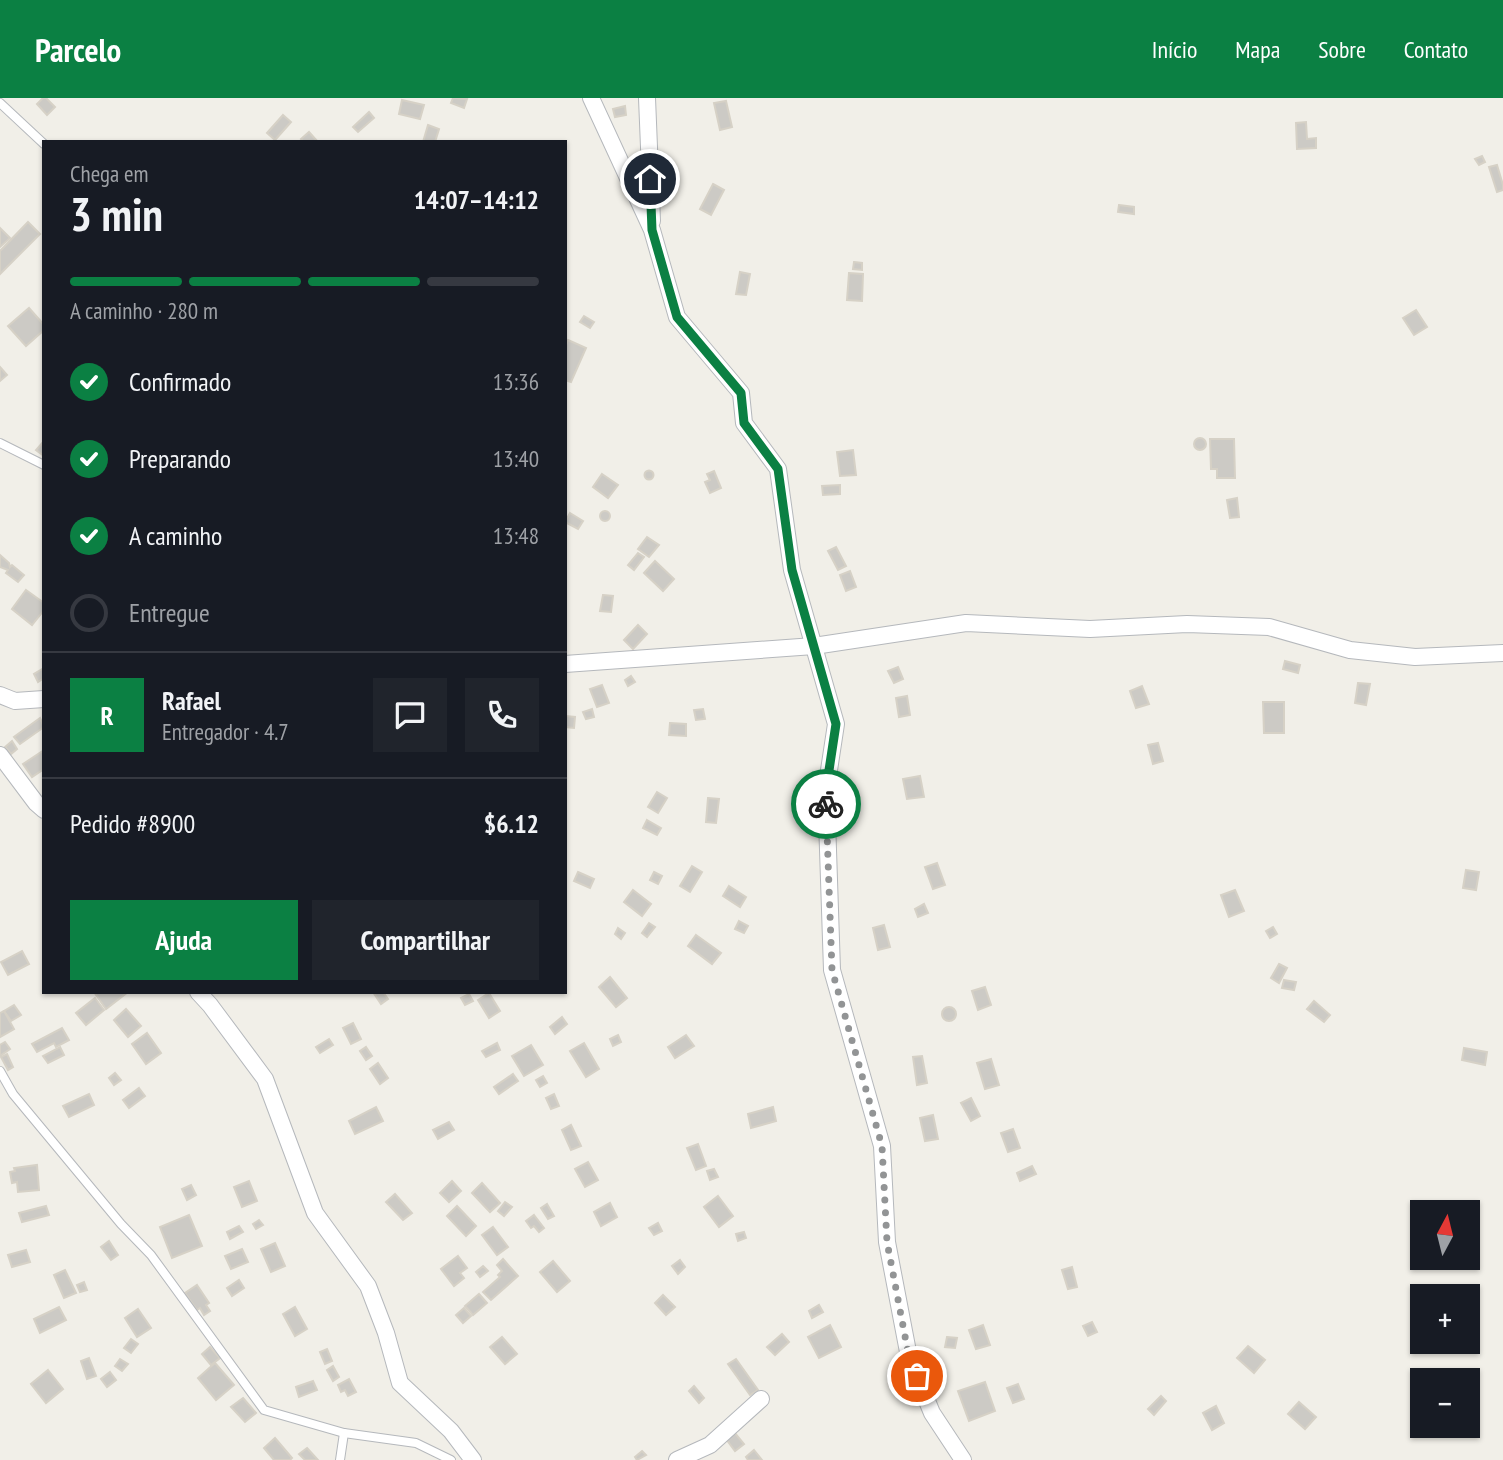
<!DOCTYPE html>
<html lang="pt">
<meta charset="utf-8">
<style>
body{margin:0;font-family:"PT Sans Narrow",sans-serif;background:#20242c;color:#f1f3f6;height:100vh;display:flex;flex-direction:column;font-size:26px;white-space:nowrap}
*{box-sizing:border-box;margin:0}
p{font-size:23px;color:#9ea1a6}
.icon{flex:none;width:38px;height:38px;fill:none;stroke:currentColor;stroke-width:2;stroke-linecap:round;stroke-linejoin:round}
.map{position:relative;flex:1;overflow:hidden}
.details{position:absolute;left:42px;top:42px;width:525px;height:854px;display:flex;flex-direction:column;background:#171b24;border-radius:0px;box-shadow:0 2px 5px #0004}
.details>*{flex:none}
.needle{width:46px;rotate:7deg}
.tools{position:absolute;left:1410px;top:1102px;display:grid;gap:14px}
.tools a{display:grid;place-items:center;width:70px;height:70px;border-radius:0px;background:#171b24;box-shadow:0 2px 5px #0004;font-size:35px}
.pin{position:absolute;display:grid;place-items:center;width:60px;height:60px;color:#fff;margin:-30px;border:4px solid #fff;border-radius:50%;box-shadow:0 2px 7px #0007}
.courier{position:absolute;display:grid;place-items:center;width:70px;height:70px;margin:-35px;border:5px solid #0b8043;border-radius:50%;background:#fff;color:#222;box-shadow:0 2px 9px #0007}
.headline em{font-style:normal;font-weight:800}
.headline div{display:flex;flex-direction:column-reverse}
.headline{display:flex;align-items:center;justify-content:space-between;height:119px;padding:0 28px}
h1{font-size:46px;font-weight:800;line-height:52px}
.bar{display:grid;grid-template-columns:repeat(4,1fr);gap:10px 7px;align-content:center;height:84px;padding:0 28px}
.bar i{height:9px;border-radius:5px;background:#363941}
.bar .on{background:#0b8043}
.bar p{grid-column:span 4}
.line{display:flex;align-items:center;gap:18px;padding:0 28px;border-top:2px solid #363941}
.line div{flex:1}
.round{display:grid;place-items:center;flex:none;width:74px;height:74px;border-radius:0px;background:#20242c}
ol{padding:0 28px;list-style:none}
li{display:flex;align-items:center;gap:21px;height:77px}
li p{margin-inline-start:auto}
li .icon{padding:7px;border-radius:50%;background:#0b8043;color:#fff;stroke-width:4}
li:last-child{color:#9ea1a6}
li i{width:38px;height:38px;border:4px solid #363941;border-radius:50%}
.primary-button{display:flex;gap:14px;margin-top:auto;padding:14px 28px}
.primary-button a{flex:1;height:80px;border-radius:0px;background:#0b8043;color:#fff;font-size:28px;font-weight:800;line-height:80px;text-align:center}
.primary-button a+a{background:#20242c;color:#f1f3f6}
header{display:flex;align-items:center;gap:42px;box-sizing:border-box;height:98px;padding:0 35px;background:#0b8043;color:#fff}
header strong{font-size:33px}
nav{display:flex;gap:38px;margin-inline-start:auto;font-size:24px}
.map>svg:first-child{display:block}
.building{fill:#cccac5;stroke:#d6d1c6;stroke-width:2}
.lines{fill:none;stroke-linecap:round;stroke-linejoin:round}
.service-casing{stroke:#b5b8bc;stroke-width:10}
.minor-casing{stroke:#b5b8bc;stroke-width:18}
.service{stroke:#fff;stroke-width:8}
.minor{stroke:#fff;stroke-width:16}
.done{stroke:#929495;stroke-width:7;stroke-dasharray:0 12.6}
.route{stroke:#0b8043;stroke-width:9}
</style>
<header>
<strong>Parcelo</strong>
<nav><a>Início</a><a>Mapa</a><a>Sobre</a><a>Contato</a></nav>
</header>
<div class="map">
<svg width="1503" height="1362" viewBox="0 0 1503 1362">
<rect width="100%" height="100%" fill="#f1efe8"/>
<g class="building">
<polygon points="43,0 46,0 55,9 47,17 37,6"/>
<polygon points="453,0 467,1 464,10 451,5"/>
<polygon points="402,2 424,7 420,21 399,16"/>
<polygon points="726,3 732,29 720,32 714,5"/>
<polygon points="625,8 626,17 615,19 613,11"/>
<polygon points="369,14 374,20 358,34 353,29"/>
<polygon points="283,17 291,24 275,42 267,35"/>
<polygon points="1306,24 1307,41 1316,40 1316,50 1297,51 1296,25"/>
<polygon points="428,27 439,31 435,44 423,44"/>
<polygon points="309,34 318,44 304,44 301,41"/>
<polygon points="1482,58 1485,64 1479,67 1475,61"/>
<polygon points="1497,67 1503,87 1503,92 1497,94 1489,69"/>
<polygon points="713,86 724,92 711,117 700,111"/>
<polygon points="1119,107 1134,109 1134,116 1118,114"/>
<polygon points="28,124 40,136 0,176 0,153"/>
<polygon points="0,130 10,140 0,149"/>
<polygon points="854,164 862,165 862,172 853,171"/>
<polygon points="740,174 750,176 746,197 736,196"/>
<polygon points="849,175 863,176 862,203 847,202"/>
<polygon points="29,210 44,227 44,232 26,248 8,228"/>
<polygon points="1416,212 1427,229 1414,237 1403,220"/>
<polygon points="584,218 594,224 590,230 580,224"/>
<polygon points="568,242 586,250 571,284 565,282 565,250"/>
<polygon points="0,269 7,277 0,283"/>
<circle cx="1200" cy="346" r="6"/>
<polygon points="1210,341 1234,341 1235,380 1217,380 1217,371 1211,371"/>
<polygon points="44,343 44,358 36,352"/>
<polygon points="853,352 856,377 840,378 837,354"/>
<circle cx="649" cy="377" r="4.5"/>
<polygon points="714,373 721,390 710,395 705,384 710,382 707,376"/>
<polygon points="602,376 618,387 608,400 593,389"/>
<polygon points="840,387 840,396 823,397 822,388"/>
<polygon points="1237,400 1239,419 1230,420 1227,402"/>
<circle cx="605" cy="418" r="5"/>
<polygon points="570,415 583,423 578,431 565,424"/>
<polygon points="647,439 659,447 649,459 638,451"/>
<polygon points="836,449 846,468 838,472 828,453"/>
<polygon points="638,455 644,459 634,472 628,467"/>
<polygon points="0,457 9,465 10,469 12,467 24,477 18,484 6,475 8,472 0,469"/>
<polygon points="655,463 674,481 663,493 644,475"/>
<polygon points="850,473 856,489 846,493 840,477"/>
<polygon points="26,492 44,505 44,512 32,527 12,511"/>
<polygon points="603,497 613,498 611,514 600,513"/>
<polygon points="638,527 647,536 633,551 624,542"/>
<polygon points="1285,563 1300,567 1298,575 1283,571"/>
<polygon points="898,569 903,581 894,585 888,573"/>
<polygon points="44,570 44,580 38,584 34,576"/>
<polygon points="631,578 635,584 628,588 625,582"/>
<polygon points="1358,585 1370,586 1366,607 1355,605"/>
<polygon points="602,587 609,605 597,609 590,591"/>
<polygon points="1142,588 1149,606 1136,610 1130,593"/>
<polygon points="907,598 910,617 899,619 896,600"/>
<polygon points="1263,604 1284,604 1284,635 1264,635"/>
<polygon points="592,611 594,619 586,621 583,614"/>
<polygon points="703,611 705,621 696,622 694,612"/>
<polygon points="565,618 575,619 574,630 565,629"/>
<polygon points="40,620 44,629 20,646 14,639"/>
<polygon points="670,625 686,626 686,638 669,637"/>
<polygon points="12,643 17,651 11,656 5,649"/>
<polygon points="1158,645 1163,663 1153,666 1148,647"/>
<polygon points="44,652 44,671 32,679 23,666"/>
<polygon points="920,678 924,699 907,701 903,681"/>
<polygon points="657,694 667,700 658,715 648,709"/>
<polygon points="708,700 719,701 716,725 706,724"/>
<polygon points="647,722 661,730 657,737 643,730"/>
<polygon points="937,765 945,787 933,791 925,769"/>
<polygon points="692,768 702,774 690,794 680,788"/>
<polygon points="1466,772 1479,774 1476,792 1463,790"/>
<polygon points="578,774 594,781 590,790 574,783"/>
<polygon points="654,774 662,778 658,786 650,782"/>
<polygon points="729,788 746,799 740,809 723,798"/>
<polygon points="633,792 651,806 642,818 624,804"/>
<polygon points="1235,792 1244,813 1229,819 1221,797"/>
<polygon points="924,806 928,815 918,819 915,811"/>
<polygon points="739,823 748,828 744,835 735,831"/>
<polygon points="649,825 655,829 647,839 642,835"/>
<polygon points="884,827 890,849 878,852 873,830"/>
<polygon points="1273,829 1277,836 1270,840 1266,833"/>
<polygon points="618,830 625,835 621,841 615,836"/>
<polygon points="696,837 721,855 712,866 688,848"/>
<polygon points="22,853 29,866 8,877 1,864"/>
<polygon points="1279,866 1287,870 1279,885 1271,880"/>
<polygon points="610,879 627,900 616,909 599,889"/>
<polygon points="1284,882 1296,884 1294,892 1282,890"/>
<polygon points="985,889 991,907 978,912 972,893"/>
<polygon points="94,894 128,894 106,911"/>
<polygon points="373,894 383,894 388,901 381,906"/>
<polygon points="489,895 500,913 489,920 478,902"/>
<polygon points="469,896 473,903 465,907 461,900"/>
<polygon points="95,900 104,912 86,927 76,915"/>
<polygon points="1314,903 1330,917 1324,924 1307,911"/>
<polygon points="14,907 21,917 11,923 4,913"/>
<circle cx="949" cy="916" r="7"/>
<polygon points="126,911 141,928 128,939 114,922"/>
<polygon points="4,913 14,931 0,939 0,915"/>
<polygon points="562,919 567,926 555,936 550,929"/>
<polygon points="353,925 361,941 351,946 343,930"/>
<polygon points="62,930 69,942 56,949 54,945 37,954 32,946"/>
<polygon points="147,935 161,955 146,966 132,946"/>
<polygon points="618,937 621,944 613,948 610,941"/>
<polygon points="686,937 694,948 675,960 668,949"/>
<polygon points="329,941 333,947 320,955 316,949"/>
<polygon points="5,944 10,951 0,958 0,947"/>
<polygon points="497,945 500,952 486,959 482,953"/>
<polygon points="584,945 599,971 586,979 570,953"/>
<polygon points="531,947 543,967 524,978 512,958"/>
<polygon points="60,949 64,957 48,965 43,958"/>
<polygon points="366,949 372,958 366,962 360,953"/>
<polygon points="1464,950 1487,954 1485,967 1462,962"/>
<polygon points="7,956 13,969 8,972 1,959"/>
<polygon points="922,958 927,985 917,987 913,959"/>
<polygon points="991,961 999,987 985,991 977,965"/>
<polygon points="378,965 388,980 380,986 370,971"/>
<polygon points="115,975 121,982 114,987 109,980"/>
<polygon points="513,976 518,983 499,996 494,989"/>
<polygon points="543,978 547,985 540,989 536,982"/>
<polygon points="139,990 145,998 129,1010 123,1002"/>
<polygon points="89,996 94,1007 69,1019 63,1008"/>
<polygon points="554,996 559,1008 551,1011 546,1000"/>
<polygon points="971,1000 980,1018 971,1023 961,1005"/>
<polygon points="376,1009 383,1023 355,1036 349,1023"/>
<polygon points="773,1009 776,1023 751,1030 748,1016"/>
<polygon points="933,1017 938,1041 925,1043 920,1020"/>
<polygon points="449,1024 454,1032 438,1041 433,1032"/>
<polygon points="571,1027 581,1048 571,1052 562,1032"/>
<polygon points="1013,1031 1020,1050 1008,1054 1001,1035"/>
<polygon points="698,1046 706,1068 696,1072 687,1050"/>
<polygon points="588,1064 598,1082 585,1089 575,1071"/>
<polygon points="37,1067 39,1092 18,1094 17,1084 12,1085 10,1074 15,1073 14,1070"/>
<polygon points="1032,1068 1036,1076 1020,1083 1017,1075"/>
<polygon points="714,1071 718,1079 710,1082 707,1073"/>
<polygon points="249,1083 257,1103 242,1109 234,1089"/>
<polygon points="452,1083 461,1093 449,1104 440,1095"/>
<polygon points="482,1085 500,1105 490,1114 472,1095"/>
<polygon points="191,1087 196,1097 187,1102 182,1091"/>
<polygon points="395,1096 412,1115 403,1122 386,1104"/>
<polygon points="718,1098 733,1118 719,1129 704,1109"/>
<polygon points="505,1104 512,1109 504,1118 498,1113"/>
<polygon points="610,1105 617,1119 601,1128 594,1114"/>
<polygon points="547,1106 554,1118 548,1121 541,1110"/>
<polygon points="46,1108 49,1117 22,1124 19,1115"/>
<polygon points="457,1108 476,1128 466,1138 447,1118"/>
<polygon points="189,1117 202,1148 172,1160 160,1129"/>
<polygon points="534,1117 544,1130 539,1134 534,1128 531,1130 526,1123"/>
<polygon points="259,1122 263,1127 256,1131 253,1126"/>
<polygon points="658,1125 662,1133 654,1137 649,1130"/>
<polygon points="239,1128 243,1134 230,1141 227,1134"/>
<polygon points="493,1129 508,1149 497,1157 482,1137"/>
<polygon points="744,1134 746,1140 738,1143 736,1136"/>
<polygon points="109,1143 118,1157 111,1162 101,1149"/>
<polygon points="275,1145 285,1168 271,1174 261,1151"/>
<polygon points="242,1151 248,1164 231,1171 225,1158"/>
<polygon points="26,1152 30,1164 12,1169 8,1157"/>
<polygon points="458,1158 467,1170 460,1175 464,1180 454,1188 441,1171"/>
<polygon points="503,1161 518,1178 491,1202 483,1194 500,1179 498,1177 502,1173 497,1167"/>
<polygon points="680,1162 685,1169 678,1176 672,1168"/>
<polygon points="553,1163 570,1183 557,1194 540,1174"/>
<polygon points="483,1168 488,1173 480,1179 476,1174"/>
<polygon points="1072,1169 1077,1189 1068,1191 1062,1172"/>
<polygon points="65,1172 76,1195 64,1200 54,1177"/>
<polygon points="239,1182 244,1190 232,1198 227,1190"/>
<polygon points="84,1184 87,1192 80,1194 77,1187"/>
<polygon points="197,1187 209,1205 206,1207 210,1213 204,1217 200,1210 197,1212 185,1195"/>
<polygon points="479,1196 487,1205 473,1217 465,1208"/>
<polygon points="663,1197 675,1209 666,1217 655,1205"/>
<polygon points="819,1207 823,1214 812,1220 809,1213"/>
<polygon points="59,1209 66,1222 40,1235 34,1221"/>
<polygon points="295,1209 307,1231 295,1238 283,1216"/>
<polygon points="464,1210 471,1218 463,1225 456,1217"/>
<polygon points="138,1211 151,1230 137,1239 125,1220"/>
<polygon points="1092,1224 1097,1234 1088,1238 1083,1228"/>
<polygon points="830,1227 841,1249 819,1260 808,1239"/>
<polygon points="983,1227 990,1247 976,1251 969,1232"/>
<polygon points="782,1236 789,1244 775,1257 767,1249"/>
<polygon points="502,1239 517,1256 505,1266 490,1249"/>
<polygon points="947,1239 957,1240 955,1250 945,1249"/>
<polygon points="131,1241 138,1246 131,1255 124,1250"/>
<polygon points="1248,1248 1265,1262 1254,1275 1237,1260"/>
<polygon points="210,1249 220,1260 211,1267 202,1256"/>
<polygon points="327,1251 332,1263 325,1266 320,1254"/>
<polygon points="89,1260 96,1278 87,1281 81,1263"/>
<polygon points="120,1261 128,1266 122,1273 115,1268"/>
<polygon points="736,1261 758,1292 750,1297 728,1266"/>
<polygon points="215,1265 234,1287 216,1302 198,1280"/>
<polygon points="333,1268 339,1279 333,1283 327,1272"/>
<polygon points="48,1272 63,1291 46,1305 31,1286"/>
<polygon points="110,1274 116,1282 107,1289 101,1281"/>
<polygon points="349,1281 356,1294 348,1298 345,1292 341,1294 338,1287"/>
<polygon points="313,1283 317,1292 299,1299 296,1289"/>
<polygon points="985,1284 995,1313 969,1323 958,1293"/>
<polygon points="1018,1286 1024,1301 1013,1305 1007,1290"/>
<polygon points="694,1288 704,1300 699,1305 689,1293"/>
<polygon points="1161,1298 1166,1303 1154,1317 1148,1311"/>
<polygon points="243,1300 256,1315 245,1324 231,1309"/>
<polygon points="1299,1304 1316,1319 1305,1331 1288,1316"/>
<polygon points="1216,1308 1224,1325 1212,1332 1203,1315"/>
<polygon points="734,1334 744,1346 735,1353 726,1341"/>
<polygon points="275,1340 292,1360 290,1362 274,1362 264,1350"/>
<polygon points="307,1350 318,1362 305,1362 299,1356"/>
<polygon points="754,1352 762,1362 748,1362 746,1359"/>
<polygon points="642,1353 646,1357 637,1362 635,1359"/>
</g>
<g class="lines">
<g class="service-casing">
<g id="service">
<polyline points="0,5 44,46"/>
<polyline points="0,345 44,367"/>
<polyline points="0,973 13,996 121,1126 151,1157 264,1312 344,1335 416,1345 451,1362"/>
<polyline points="340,1362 344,1335"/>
</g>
</g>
<g class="minor-casing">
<g id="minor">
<polyline points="591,0 652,132 677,219 741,295 744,325 778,371 792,472 836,626 826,692 832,872 882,1048 887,1144 909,1259 932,1315 963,1362"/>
<polyline points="647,0 652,123"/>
<polyline points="565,566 814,548 966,525 1090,531 1187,526 1269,529 1350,552 1415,559 1503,555"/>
<polyline points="0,597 15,603 44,601"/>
<polyline points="0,657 36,705 44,712"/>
<polyline points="198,894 210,907 265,981 315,1115 368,1188 386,1235 400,1285 451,1333 473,1362"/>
<polyline points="677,1362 710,1347 761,1301"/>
</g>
</g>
<use href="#service" class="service"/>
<use href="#minor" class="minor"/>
</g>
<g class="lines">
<polyline class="done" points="826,706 832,872 882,1048 887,1144 909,1259 917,1278"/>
<polyline class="route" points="650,81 652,132 677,219 741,295 744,325 778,371 792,472 836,626 826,692 826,706"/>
</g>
</svg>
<div class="tools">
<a><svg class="needle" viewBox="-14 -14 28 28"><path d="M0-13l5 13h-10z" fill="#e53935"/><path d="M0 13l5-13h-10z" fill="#9ea1a6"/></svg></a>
<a>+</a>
<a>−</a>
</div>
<div class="pin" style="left:917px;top:1278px;background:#ea580c"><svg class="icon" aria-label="bag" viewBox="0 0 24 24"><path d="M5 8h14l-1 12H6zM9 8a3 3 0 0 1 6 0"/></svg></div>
<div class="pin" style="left:650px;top:81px;background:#1f2937"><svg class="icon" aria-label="home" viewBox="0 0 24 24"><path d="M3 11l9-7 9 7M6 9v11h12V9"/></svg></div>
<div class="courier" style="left:826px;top:706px"><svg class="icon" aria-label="bike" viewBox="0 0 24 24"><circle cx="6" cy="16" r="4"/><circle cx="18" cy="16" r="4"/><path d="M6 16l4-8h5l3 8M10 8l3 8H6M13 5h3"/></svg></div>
<section class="details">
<div class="headline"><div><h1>3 min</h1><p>Chega em</p></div><em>14:07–14:12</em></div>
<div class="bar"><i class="on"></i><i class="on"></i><i class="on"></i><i></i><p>A caminho · 280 m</p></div>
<ol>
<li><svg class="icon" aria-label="check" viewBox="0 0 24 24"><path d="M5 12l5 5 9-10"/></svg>Confirmado<p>13:36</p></li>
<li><svg class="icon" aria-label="check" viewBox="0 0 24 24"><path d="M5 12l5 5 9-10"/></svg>Preparando<p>13:40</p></li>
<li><svg class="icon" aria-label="check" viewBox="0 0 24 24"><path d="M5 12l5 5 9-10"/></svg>A caminho<p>13:48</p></li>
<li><i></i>Entregue</li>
</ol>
<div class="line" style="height:126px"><b class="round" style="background:#0b8043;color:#fff">R</b><div><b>Rafael</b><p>Entregador · 4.7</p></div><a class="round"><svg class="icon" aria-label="chat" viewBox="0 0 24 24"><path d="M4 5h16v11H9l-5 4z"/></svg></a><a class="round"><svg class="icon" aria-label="phone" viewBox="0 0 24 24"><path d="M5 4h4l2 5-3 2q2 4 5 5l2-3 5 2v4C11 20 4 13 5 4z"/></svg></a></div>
<div class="line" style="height:91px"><div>Pedido #8900</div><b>$6.12</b></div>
<div class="primary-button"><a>Ajuda</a><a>Compartilhar</a></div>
</section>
</div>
